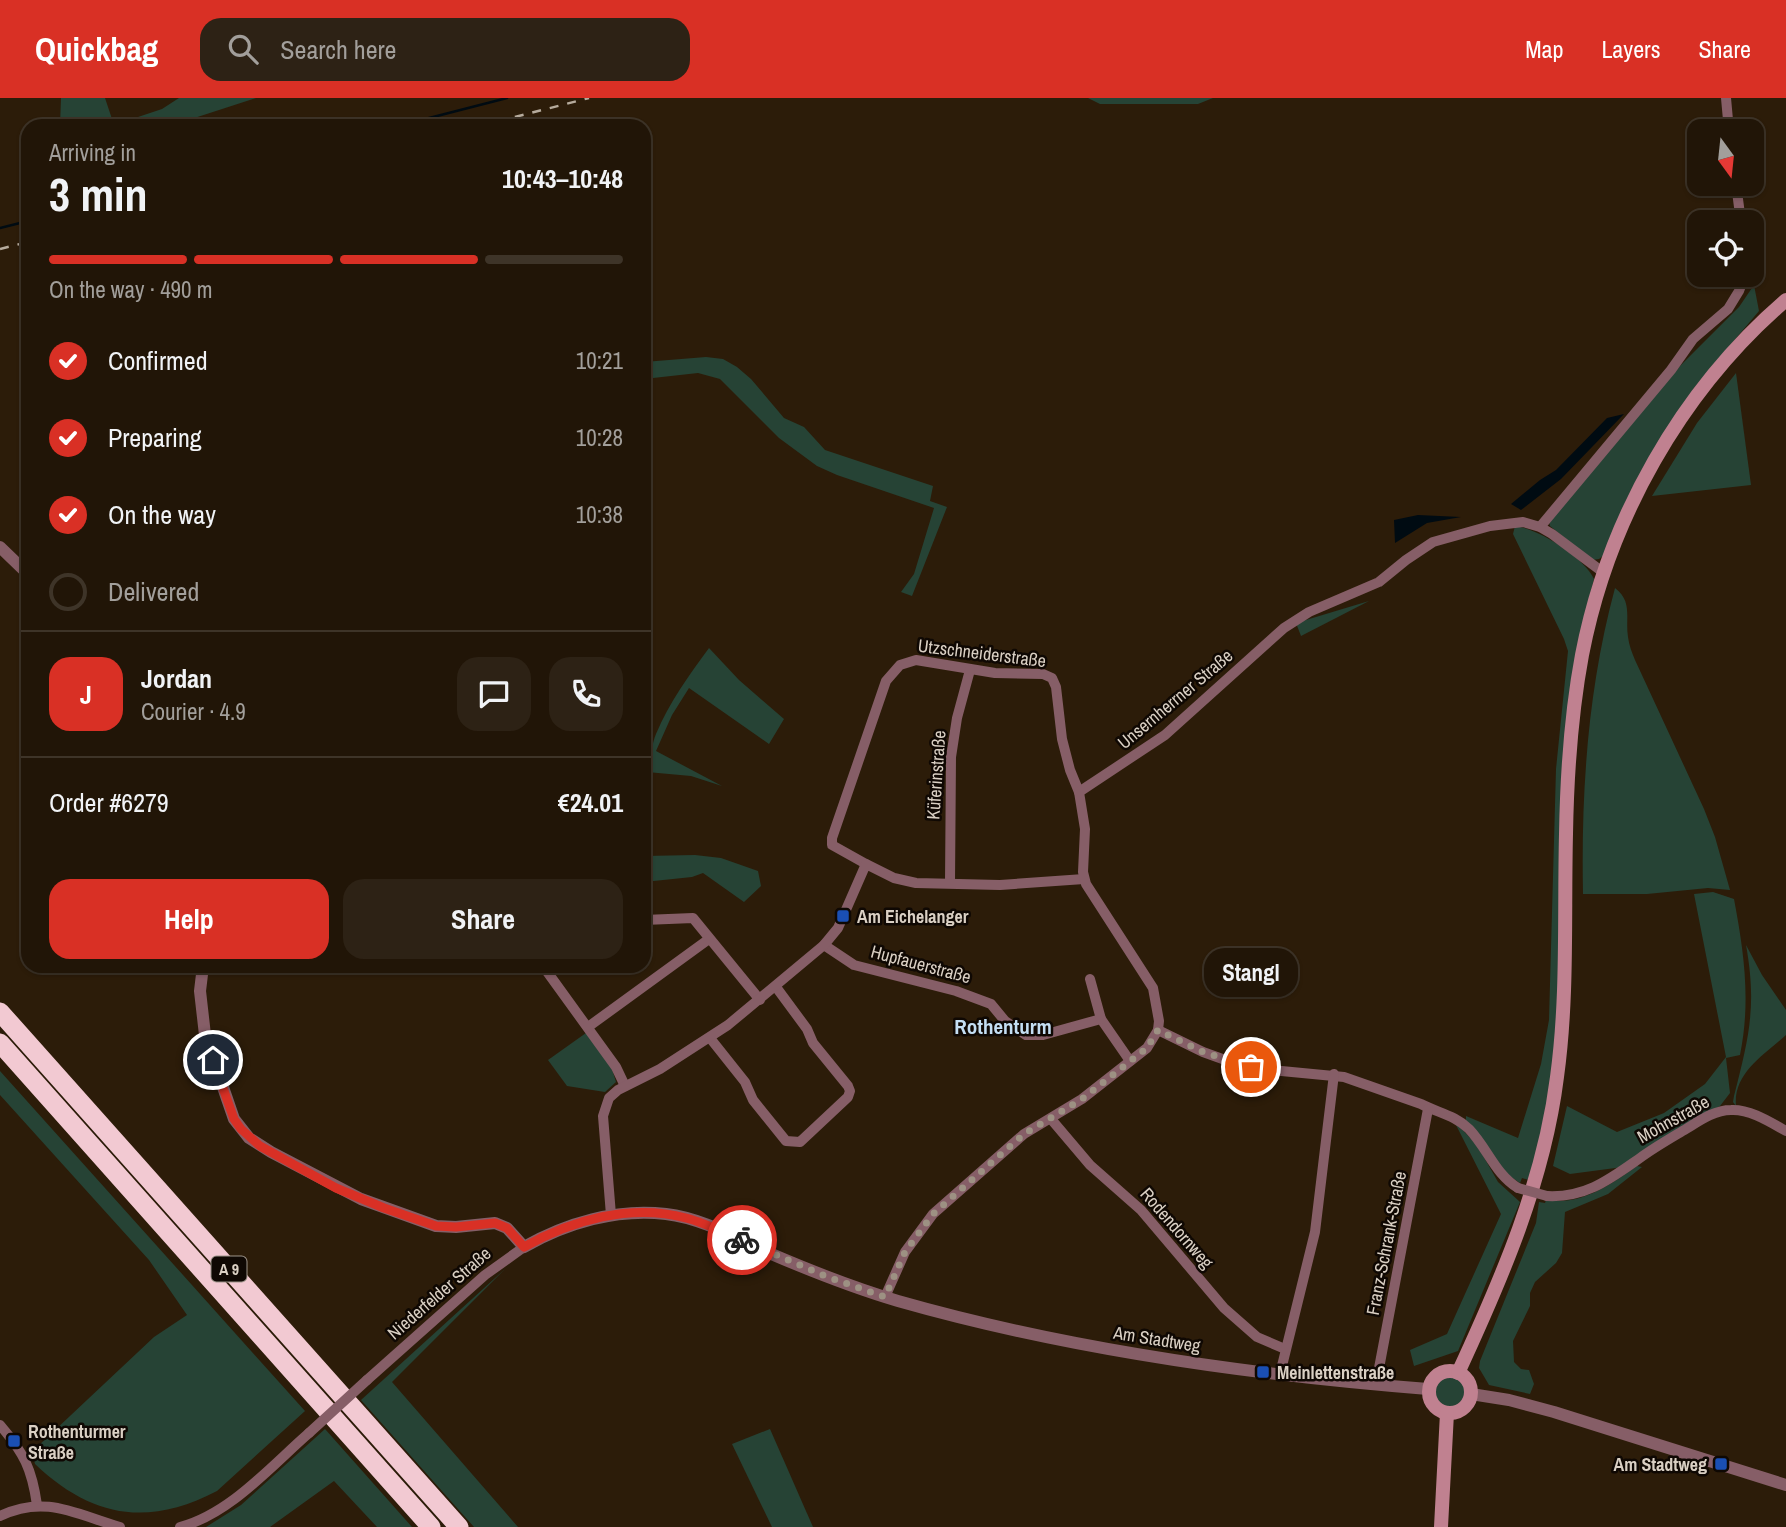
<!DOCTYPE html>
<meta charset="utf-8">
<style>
body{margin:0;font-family:"Archivo Narrow",sans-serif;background:#2d2215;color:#f1f3f6;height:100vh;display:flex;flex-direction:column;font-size:26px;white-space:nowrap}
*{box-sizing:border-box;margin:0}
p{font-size:23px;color:#a29f9b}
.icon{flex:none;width:38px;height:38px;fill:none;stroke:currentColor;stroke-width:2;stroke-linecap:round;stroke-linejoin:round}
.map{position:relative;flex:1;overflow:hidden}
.drawer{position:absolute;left:21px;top:21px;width:630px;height:854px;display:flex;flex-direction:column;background:#211507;border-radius:21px;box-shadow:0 2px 5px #0004,0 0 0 2px #3e3428}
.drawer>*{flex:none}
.needle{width:46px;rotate:165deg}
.buttons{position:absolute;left:1687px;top:21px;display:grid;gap:14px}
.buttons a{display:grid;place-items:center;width:77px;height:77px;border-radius:14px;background:#211507;box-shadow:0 2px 5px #0004,0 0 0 2px #3e3428;font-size:35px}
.pin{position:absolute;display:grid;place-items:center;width:60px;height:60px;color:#fff;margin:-30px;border:4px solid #fff;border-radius:50%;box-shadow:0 2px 7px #0007}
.courier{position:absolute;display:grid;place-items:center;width:70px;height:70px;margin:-35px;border:5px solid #d93025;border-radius:50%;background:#fff;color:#222;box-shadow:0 2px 9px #0007}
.bubble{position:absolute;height:49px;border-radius:21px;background:#211507;box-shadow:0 2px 5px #0004,0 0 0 2px #3e3428;font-size:23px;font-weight:700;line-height:49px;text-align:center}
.headline em{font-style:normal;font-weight:700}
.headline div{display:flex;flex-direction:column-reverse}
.headline{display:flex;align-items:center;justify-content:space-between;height:119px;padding:0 28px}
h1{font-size:46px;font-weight:700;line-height:52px}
.bar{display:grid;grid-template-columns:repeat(4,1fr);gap:10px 7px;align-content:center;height:84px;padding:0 28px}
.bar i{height:9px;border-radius:5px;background:#3e3428}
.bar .on{background:#d93025}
.bar p{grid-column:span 4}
.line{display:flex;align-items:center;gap:18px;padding:0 28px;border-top:2px solid #3e3428}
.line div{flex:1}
.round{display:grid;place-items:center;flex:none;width:74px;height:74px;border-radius:21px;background:#2d2215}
ol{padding:0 28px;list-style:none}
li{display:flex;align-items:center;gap:21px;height:77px}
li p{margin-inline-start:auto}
li .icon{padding:7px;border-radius:50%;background:#d93025;color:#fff;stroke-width:4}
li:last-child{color:#a29f9b}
li i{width:38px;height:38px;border:4px solid #3e3428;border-radius:50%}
.button{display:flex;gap:14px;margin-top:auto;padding:14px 28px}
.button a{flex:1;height:80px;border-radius:21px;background:#d93025;color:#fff;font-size:28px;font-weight:700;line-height:80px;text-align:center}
.button a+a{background:#2d2215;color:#f1f3f6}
header{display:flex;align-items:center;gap:42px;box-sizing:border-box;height:98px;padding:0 35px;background:#d93025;color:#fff}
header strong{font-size:33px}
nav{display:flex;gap:38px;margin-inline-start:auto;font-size:24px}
.search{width:490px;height:63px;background:#2d2215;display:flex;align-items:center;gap:18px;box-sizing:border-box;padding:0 24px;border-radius:21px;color:#a29f9b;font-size:26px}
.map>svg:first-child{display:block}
.green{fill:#264335}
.water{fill:#000b12}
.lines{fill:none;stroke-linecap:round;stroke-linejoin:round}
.stream{stroke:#000b12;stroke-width:2.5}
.minor{stroke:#865e67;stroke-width:10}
.tertiary{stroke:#865e67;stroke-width:12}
.secondary{stroke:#c08190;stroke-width:14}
.motorway{stroke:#f2c9d2;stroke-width:19}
.rail{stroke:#b6ab9d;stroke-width:2.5;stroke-dasharray:9 9;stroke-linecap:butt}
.minor-bridge{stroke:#865e67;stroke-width:10}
.done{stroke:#9d9183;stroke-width:7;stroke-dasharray:0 12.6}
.route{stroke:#d93025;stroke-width:9}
.transit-dot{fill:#1a4fb4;stroke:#0f0803;stroke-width:2.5}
.labels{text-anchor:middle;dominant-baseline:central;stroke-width:5;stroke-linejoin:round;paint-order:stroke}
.shield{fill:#0f0803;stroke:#9d948a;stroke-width:2}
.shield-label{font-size:16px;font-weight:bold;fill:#dad0c4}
.street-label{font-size:18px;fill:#dad0c4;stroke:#0f0803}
.poi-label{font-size:18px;font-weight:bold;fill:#dad0c4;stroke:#0f0803;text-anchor:start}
.quarter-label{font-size:21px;font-weight:bold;fill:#c4def3;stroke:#0f0803}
</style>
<header>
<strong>Quickbag</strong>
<div class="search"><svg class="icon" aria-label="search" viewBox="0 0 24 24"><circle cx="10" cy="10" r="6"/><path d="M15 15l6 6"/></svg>Search here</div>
<nav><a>Map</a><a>Layers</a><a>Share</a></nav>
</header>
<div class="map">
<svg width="1786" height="1429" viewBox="0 0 1786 1429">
<rect width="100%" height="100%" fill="#2c1c09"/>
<g class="green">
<polygon points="61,0 105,0 114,27 162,11 179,0 256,0 179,25 178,28 60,28"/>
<polygon points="1088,0 1213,0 1198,6 1100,6"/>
<polygon points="1754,187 1759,213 1694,290 1655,349 1605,456 1599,461 1592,462 1550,428 1549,423 1681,267 1739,209"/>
<polygon points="706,259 723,261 737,269 751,281 784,320 804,329 825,352 933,388 930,403 947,409 912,498 901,494 914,476 934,410 837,377 817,368 779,340 720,281 698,275 644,281 644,264"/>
<polygon points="1736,275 1751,387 1652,398 1697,325"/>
<path d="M1515,428C1539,431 1584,459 1594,481L1585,517L1556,957L1537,1054L1529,1082L1522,1080L1520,1085L1505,1075L1466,1023V1018L1518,1040L1541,966L1549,922L1556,671L1568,553L1564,541L1513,436Z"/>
<path d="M1615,490C1633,504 1625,519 1628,539C1629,547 1632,555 1635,562L1704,711L1715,739L1730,792L1708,790L1647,796H1583C1581,692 1588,590 1615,490Z"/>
<polygon points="1369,503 1301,538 1296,525"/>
<path d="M709,550L739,582L784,621L769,646L689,590L672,617L656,653L722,688L691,678L647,674C651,661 651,648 656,636C669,605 689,577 709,550Z"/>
<polygon points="695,757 721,760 758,773 761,788 744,804 703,775 692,779 644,784 644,758"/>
<path d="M1713,794L1734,801C1744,854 1751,903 1740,957L1726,960L1730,995L1720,1008L1653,1047L1623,1069L1570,1076L1553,1068L1567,1008L1617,1034L1664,1015L1705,986L1726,959L1694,796Z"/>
<path d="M1746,847L1762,877L1786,912V937C1764,957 1733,975 1736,1008L1733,1004L1734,998C1749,939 1757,908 1746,847Z"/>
<polygon points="586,935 612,971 616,984 605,994 567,988 548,962"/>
<path d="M0,973L305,1313L217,1393C148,1429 92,1420 35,1366L33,1358L37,1349L154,1239L187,1217L149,1162L0,997Z"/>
<polygon points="1454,1023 1477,1047 1498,1084 1520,1104 1458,1253 1414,1268 1410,1252 1447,1236 1501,1116"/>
<path d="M1637,1068L1642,1069L1608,1096L1565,1114L1562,1155L1556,1165L1535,1184L1530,1195V1208L1513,1243L1514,1264L1521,1271L1529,1272L1534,1286L1530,1296L1489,1287L1479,1270L1480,1263L1536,1125L1539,1104L1545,1105L1546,1102C1581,1108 1610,1087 1637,1068Z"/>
<polygon points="505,1171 392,1284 518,1429 474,1429 361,1302"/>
<circle cx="1450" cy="1293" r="17"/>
<polygon points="325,1331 412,1429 377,1429 334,1383 270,1429 206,1429 241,1407"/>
<polygon points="770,1331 813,1429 772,1429 732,1346"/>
</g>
<g class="water">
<polygon points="1624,316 1561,381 1521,412 1511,406 1540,382 1556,372 1607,320"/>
<polygon points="1418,417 1461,419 1427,425 1395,445 1394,422"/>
</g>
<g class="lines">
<g class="stream">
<polyline points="398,28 507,0"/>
<polyline points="0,130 28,123"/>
</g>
<g class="minor">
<polyline points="1726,0 1729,33"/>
<polyline points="1736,86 1741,124"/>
<polyline points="1540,429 1671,272 1693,241 1728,211 1739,193 1745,177"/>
<polyline points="866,766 832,747 832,740 886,583 900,567 916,562 995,575 1043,576 1052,580 1056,589 1062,641 1070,672 1079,694"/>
<polyline points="950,785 951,659 957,620 970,572"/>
<polyline points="644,822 693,820 760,902"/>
<polyline points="824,847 854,867 956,893 991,906 1005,923 1026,937 1043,937 1101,921 1130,963"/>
<polyline points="543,868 616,969 625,988"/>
<polyline points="1090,881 1101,921"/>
<polyline points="588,929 709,841"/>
<path d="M1158,932L1203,954L1228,963L1271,972L1344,979L1421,1006C1438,1015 1455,1017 1469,1031C1488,1051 1495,1076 1518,1090"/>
<polyline points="710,940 745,984 753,1002 786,1043 800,1044 848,999 850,993 848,988 813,945 807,931 776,889"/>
<polyline points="1051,1021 1090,1067 1141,1112 1224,1210 1257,1239 1285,1251"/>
<path d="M1547,1098C1586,1100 1610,1081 1640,1060C1655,1049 1671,1040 1686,1031C1699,1023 1714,1012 1731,1012C1750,1011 1770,1024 1786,1033"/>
<polyline points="611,1117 603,1018 609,1000 618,992 660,971 728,927 824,847 838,830 866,766 894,780 916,785 1000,787 1084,781"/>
<polyline points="885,1199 905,1154 933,1116 1024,1036 1082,1001 1147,950 1158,932 1159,923 1153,890 1086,786 1083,774 1085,731 1079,694 1165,637 1284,530 1309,514 1379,484 1406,462 1433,444 1490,428 1523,424 1540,429 1552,436 1604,475"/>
<polyline points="1280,1276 1315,1134 1334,976"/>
<polyline points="367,1282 485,1177 524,1149"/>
<polyline points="1376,1286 1428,1011"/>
<path d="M0,1327C24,1355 32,1371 37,1407"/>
<path d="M0,1418C46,1396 77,1417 120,1429"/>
<path d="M180,1429C230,1416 271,1368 309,1335"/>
</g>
<g class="tertiary">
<polyline points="0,449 28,476"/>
<path d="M203,868L200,893L205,937L234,1021L249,1040L271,1054L361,1101L436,1128L456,1129L495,1125L507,1130L524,1149C566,1125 617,1110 666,1116C702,1120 736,1140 769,1155C811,1173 854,1190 898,1203C1070,1252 1250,1277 1428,1291"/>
<polyline points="1471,1296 1509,1302 1554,1314 1786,1387"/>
</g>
<g class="secondary">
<circle cx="1450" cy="1294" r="21"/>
<path d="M1458,1275C1502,1180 1544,1083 1557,979C1568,899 1564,817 1566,736C1567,676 1571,616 1582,557C1608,422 1681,292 1786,202"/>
<polyline points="1441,1429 1447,1315"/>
</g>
<g class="motorway">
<polyline points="0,914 459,1429"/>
<polyline points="0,945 431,1429"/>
</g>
<g class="rail">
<polyline points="480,28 589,0"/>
<polyline points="0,151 28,144"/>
</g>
<g class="minor-bridge">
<polyline points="1518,1090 1547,1098"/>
<polyline points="309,1335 367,1282"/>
</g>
</g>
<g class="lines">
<polyline class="done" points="742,1142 825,1178 885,1199 905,1154 933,1116 1024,1036 1082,1001 1147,950 1158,932 1203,954 1251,969"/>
<path class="route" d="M213,962L234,1021L241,1031L260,1048L336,1090L384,1110L436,1128L456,1129L495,1125L507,1130L524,1149C572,1122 631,1105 686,1120C705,1125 723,1134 742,1142"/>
</g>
<g class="transit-dot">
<rect x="836" y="811" width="14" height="14" rx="3.5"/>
<rect x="1256" y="1267" width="14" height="14" rx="3.5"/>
<rect x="7" y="1336" width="14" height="14" rx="3.5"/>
<rect x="1714" y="1359" width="14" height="14" rx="3.5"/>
</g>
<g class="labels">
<rect class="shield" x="211.5" y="1158.5" width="35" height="25" rx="5"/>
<g class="shield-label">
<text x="229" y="1171">A 9</text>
</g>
<g class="street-label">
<text transform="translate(982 555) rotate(7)">Utzschneiderstraße</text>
<text transform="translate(1175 601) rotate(-40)">Unsernherrner Straße</text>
<text transform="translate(936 677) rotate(-86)">Küferinstraße</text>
<text transform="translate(921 866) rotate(15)">Hupfauerstraße</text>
<text transform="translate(1673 1021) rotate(-29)">Mohnstraße</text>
<text transform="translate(1177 1130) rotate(49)">Rodendornweg</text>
<text transform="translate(1386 1145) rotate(-79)">Franz-Schrank-Straße</text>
<text transform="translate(439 1195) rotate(-41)">Niederfelder Straße</text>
<text transform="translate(1157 1241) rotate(9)">Am Stadtweg</text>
</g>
<g class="poi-label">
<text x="857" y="818">Am Eichelanger</text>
<text x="1277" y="1274">Meinlettenstraße</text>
<text x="28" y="1333">Rothenturmer<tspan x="28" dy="21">Straße</tspan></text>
<text x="1707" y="1366" text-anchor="end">Am Stadtweg</text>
</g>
<g class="quarter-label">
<text x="1003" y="928">Rothenturm</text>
</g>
</g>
</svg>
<div class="buttons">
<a><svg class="needle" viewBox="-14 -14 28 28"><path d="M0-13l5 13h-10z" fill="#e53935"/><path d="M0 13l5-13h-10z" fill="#a29f9b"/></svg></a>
<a><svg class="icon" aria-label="locate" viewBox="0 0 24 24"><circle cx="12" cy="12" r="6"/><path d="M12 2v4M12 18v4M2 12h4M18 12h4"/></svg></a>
</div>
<div class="pin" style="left:1251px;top:969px;background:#ea580c"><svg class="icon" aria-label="bag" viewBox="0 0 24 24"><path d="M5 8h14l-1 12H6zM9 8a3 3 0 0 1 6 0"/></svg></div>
<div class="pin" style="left:213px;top:962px;background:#1f2937"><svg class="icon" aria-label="home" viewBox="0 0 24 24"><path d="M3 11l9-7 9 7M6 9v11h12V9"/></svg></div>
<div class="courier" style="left:742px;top:1142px"><svg class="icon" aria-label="bike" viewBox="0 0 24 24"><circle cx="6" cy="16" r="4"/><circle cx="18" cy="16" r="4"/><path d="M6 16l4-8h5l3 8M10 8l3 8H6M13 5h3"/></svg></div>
<div class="bubble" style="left:1204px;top:850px;width:94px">Stangl</div>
<section class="drawer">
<div class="headline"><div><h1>3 min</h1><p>Arriving in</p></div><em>10:43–10:48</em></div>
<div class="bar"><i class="on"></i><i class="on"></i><i class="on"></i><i></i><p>On the way · 490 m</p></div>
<ol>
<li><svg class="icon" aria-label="check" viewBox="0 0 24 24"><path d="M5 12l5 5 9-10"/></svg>Confirmed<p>10:21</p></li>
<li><svg class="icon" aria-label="check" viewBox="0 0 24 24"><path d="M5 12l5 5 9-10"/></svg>Preparing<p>10:28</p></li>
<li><svg class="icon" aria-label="check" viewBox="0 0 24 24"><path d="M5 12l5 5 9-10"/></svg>On the way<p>10:38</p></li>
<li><i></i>Delivered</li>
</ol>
<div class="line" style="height:126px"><b class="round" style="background:#d93025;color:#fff">J</b><div><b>Jordan</b><p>Courier · 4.9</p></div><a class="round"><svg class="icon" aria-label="chat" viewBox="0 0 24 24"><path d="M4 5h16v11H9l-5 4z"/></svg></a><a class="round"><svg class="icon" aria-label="phone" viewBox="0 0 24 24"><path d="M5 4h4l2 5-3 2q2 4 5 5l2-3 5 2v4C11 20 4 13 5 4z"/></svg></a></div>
<div class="line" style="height:91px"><div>Order #6279</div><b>€24.01</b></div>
<div class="button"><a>Help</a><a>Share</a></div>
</section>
</div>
